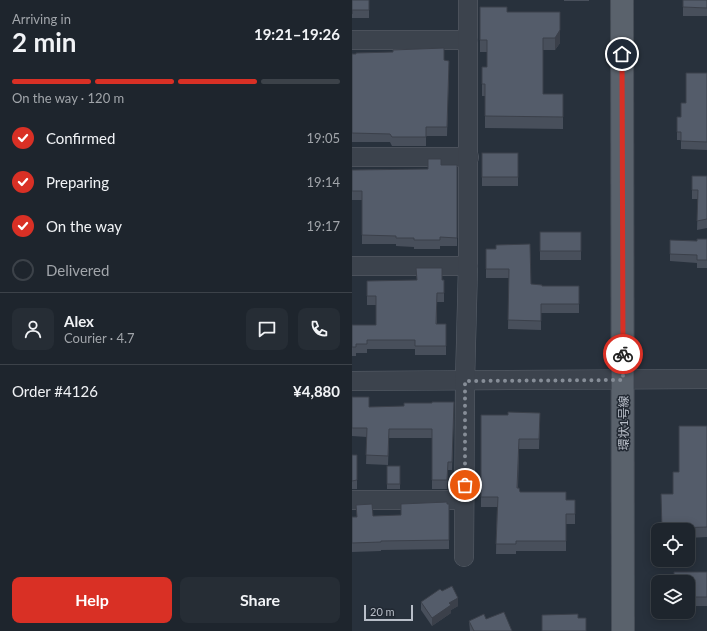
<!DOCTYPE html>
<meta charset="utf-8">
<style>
body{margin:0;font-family:Lato,"Noto Sans JP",sans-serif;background:#262d35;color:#f1f3f6;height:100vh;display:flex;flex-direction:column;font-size:15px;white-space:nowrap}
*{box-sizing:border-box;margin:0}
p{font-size:13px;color:#a1a5aa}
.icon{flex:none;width:22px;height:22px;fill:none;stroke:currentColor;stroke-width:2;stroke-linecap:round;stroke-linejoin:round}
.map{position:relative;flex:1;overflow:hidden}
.sheet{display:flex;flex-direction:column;background:#1e252d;width:352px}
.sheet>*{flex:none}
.controls{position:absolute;left:299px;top:523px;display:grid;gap:8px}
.controls a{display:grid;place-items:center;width:44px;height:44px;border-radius:8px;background:#1e252d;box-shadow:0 2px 10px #0003,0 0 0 1px #3c4249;font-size:20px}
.scale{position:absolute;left:12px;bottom:10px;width:49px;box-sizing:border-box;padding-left:4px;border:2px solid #b8bec8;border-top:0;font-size:11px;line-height:14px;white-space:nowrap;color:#b8bec8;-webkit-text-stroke:3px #212832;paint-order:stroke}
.pin{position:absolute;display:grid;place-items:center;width:34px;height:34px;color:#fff;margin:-17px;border:2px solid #fff;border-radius:50%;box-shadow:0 1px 4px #0007}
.courier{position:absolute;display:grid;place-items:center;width:40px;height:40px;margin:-20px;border:3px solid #d93025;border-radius:50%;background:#fff;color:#222;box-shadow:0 1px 5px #0007}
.headline em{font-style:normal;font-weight:700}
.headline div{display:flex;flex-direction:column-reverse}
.headline{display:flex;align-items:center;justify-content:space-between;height:68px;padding:0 12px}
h1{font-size:26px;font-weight:700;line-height:30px}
.bar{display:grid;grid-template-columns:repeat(4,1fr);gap:6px 4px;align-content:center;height:48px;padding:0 12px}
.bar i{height:5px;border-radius:3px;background:#3c4249}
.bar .active{background:#d93025}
.bar p{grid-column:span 4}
.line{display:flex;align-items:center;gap:10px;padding:0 12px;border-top:1px solid #3c4249}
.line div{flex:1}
.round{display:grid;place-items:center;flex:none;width:42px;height:42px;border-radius:8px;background:#262d35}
ol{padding:0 12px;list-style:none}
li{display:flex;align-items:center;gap:12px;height:44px}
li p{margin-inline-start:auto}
li .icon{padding:4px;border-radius:50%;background:#d93025;color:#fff;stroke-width:4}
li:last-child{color:#a1a5aa}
li i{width:22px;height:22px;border:2px solid #3c4249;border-radius:50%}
.action{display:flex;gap:8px;margin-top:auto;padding:8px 12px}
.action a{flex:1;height:46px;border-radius:8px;background:#d93025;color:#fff;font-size:16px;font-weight:700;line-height:46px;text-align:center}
.action a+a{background:#262d35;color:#f1f3f6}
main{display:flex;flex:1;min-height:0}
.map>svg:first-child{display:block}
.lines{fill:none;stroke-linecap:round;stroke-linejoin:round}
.minor-casing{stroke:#5a616b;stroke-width:20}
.major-casing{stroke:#454c56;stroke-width:24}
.minor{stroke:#3c434d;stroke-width:19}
.major{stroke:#5a626c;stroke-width:22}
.wall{fill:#484f5b}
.shaded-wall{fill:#3b404a}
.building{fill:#545c6a;stroke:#3b404a}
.done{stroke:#868d97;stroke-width:4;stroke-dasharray:0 7.2}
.route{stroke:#d93025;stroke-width:5}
.labels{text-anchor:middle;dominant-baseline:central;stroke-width:3;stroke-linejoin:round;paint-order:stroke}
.street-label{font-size:12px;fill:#b8bec8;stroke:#212832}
</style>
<main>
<section class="sheet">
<div class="headline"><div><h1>2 min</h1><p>Arriving in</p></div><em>19:21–19:26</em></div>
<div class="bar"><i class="active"></i><i class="active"></i><i class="active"></i><i></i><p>On the way · 120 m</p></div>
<ol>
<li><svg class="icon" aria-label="check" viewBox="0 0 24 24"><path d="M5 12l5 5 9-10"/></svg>Confirmed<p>19:05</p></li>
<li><svg class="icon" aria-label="check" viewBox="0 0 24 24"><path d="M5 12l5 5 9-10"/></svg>Preparing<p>19:14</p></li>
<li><svg class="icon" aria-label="check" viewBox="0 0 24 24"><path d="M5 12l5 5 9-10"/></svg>On the way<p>19:17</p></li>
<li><i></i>Delivered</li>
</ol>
<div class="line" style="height:72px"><a class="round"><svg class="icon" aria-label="person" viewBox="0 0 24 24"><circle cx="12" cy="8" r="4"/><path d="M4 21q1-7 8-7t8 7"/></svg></a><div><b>Alex</b><p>Courier · 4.7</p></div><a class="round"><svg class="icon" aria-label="chat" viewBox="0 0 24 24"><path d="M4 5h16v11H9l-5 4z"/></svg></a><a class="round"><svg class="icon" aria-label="phone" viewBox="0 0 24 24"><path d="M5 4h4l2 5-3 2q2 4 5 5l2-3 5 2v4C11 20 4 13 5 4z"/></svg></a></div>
<div class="line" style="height:52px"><div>Order #4126</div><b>¥4,880</b></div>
<div class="action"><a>Help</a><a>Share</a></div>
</section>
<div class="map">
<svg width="355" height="631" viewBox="0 0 355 631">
<rect width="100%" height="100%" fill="#28313c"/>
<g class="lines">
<g class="minor-casing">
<g id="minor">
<polyline points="0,40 116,40"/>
<polyline points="0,157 117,157"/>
<polyline points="0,266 116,266"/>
<polyline points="0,381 355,379"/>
<polyline points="0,500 112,500"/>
<polyline points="112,557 113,381 116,266 116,0"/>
</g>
</g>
<g class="major-casing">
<polyline id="major" points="270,0 271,631"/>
</g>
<use href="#minor" class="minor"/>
<use href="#major" class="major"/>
</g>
<g class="wall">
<polygon points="0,0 17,0 17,18 0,18 0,22"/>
<rect x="212" y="0" width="25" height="1"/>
<rect x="331" y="0" width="24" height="16"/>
<polygon points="128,7 155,12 208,12 208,43 203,50 191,50 191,94 211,94 211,129 133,128 133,96 130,96 130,67 135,67 135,52 128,52"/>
<polygon points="0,54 92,60 97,69 95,136 74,136 74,146 40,146 38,142 0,142"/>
<polygon points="355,73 355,150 329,149 329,140 325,140 325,117 329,117 334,103"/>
<rect x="130" y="153" width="36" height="33"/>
<polygon points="89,165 105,165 105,246 88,246 88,249 62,249 62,247 44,246 44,244 10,244 10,200 0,200 0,170 76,169"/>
<polygon points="340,176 355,176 355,228 345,230 346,199 340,199"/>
<rect x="188" y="232" width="41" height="28"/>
<polygon points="355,239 355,268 345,268 345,263 318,261 318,240 345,241"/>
<polygon points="134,249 179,284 190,286 227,286 227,313 189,313 189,330 156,329 157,278 134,278"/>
<polygon points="92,280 92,302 85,302 85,324 94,324 94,355 63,355 63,349 15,349 15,353 4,353 4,356 0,356 0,325 24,325 24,305 15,305 15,281"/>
<polygon points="0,397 17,407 102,410 100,470 96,470 95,489 80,489 80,438 37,438 36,465 14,464 15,437 0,436"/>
<polygon points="188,413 187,449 167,449 166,488 168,492 214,500 223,500 223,524 214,524 214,551 164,551 164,554 144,554 145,507 129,507 129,415 156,415"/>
<polygon points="355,426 355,537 336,538 336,530 310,530 321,494"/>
<rect x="0" y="455" width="5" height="34"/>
<rect x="35" y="466" width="13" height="23"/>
<polygon points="95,504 97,504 97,549 29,550 29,551 0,552 0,517 49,515"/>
<polygon points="355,572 355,606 336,606 336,582"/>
<polygon points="90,591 106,606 99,610 99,613 80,626 69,610 69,602"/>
<polygon points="134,619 160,631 118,631 117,621"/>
</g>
<g class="shaded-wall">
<polygon points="208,12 208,43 203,50 203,38"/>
<polygon points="106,598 106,606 99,610 99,613 80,626 80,618 97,603"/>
</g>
<g class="building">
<polygon points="0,0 17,0 17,10 0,10 0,14"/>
<polygon points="331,0 355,0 355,8 331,7"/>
<polygon points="128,7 155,7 155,12 208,12 208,30 203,38 191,38 191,94 211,94 211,117 133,116 133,84 130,84 130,67 135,67 135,40 128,40"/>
<polygon points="92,48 92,60 97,61 95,127 74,127 74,137 40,137 38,134 0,133 0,54 4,54 4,53 41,52 41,50"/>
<polygon points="334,73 355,73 355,142 329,141 329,132 325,132 325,117 329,117 329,103 334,103"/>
<rect x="130" y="153" width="36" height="24"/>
<polygon points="76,159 89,159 89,165 105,165 105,238 88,237 88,240 62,240 62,238 44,238 44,236 10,235 10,191 0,191 0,170 76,169"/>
<polygon points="340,176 355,176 355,219 345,221 346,190 340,190"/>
<rect x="188" y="232" width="41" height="19"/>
<polygon points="345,239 355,239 355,260 345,260 345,255 318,254 318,240 345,241"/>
<polygon points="178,244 179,284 190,285 190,286 227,286 227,304 189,304 189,321 156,320 157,269 134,269 134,249 144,249 144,245"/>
<polygon points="64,268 90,268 90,280 92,280 92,293 85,293 84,324 94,324 94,346 63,346 63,340 15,340 15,344 4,344 4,347 0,347 0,325 24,325 24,296 15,296 15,281 65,280"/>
<polygon points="0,397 17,397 17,407 52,406 52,403 80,403 80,402 102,402 100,462 96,462 95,480 80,480 80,429 37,429 36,456 14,455 15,428 0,428"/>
<polygon points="156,412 188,413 187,439 167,439 165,488 167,488 168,492 214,492 214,500 223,500 223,514 214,514 214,541 164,541 164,544 144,544 146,497 129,497 129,415 156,415"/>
<polygon points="327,426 355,426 355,527 324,528 324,530 310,530 309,494 321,494 321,472 327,472"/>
<polygon points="0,455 5,455 5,480 0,481"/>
<rect x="35" y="466" width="13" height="18"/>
<polygon points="95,502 95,504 97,504 97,540 29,541 29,542 0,543 0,517 5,517 4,505 20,504 21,516 49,515 49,504"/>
<polygon points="322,572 355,572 355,597 336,597 336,582 322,582"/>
<polygon points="100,586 106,598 97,603 99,605 80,618 69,602 88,589 90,591"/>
<polygon points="152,612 160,631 122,631 117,621 132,614 134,619"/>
<polygon points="226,614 226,618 234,618 234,631 190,631 190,615"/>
</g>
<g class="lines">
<polyline class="done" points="113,485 113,381 271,380 271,354"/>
<polyline class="route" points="270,54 271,354"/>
</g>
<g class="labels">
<g class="street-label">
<text transform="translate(271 423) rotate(-90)">環状1号線</text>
</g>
</g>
</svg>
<div class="controls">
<a><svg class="icon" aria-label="locate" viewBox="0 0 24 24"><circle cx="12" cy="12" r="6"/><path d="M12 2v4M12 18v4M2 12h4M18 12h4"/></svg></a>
<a><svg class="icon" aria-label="layers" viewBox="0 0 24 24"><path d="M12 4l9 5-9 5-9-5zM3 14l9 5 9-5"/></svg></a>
</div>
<div class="scale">20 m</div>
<div class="pin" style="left:113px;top:485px;background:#ea580c"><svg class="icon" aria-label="bag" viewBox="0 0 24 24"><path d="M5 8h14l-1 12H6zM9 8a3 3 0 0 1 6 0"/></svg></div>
<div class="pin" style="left:270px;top:54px;background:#1f2937"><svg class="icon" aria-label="home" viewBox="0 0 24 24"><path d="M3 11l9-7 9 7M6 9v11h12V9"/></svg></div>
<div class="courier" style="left:271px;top:354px"><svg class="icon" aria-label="bike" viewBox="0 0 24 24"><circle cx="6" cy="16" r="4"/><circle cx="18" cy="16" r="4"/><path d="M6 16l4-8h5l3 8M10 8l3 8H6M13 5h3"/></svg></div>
</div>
</main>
